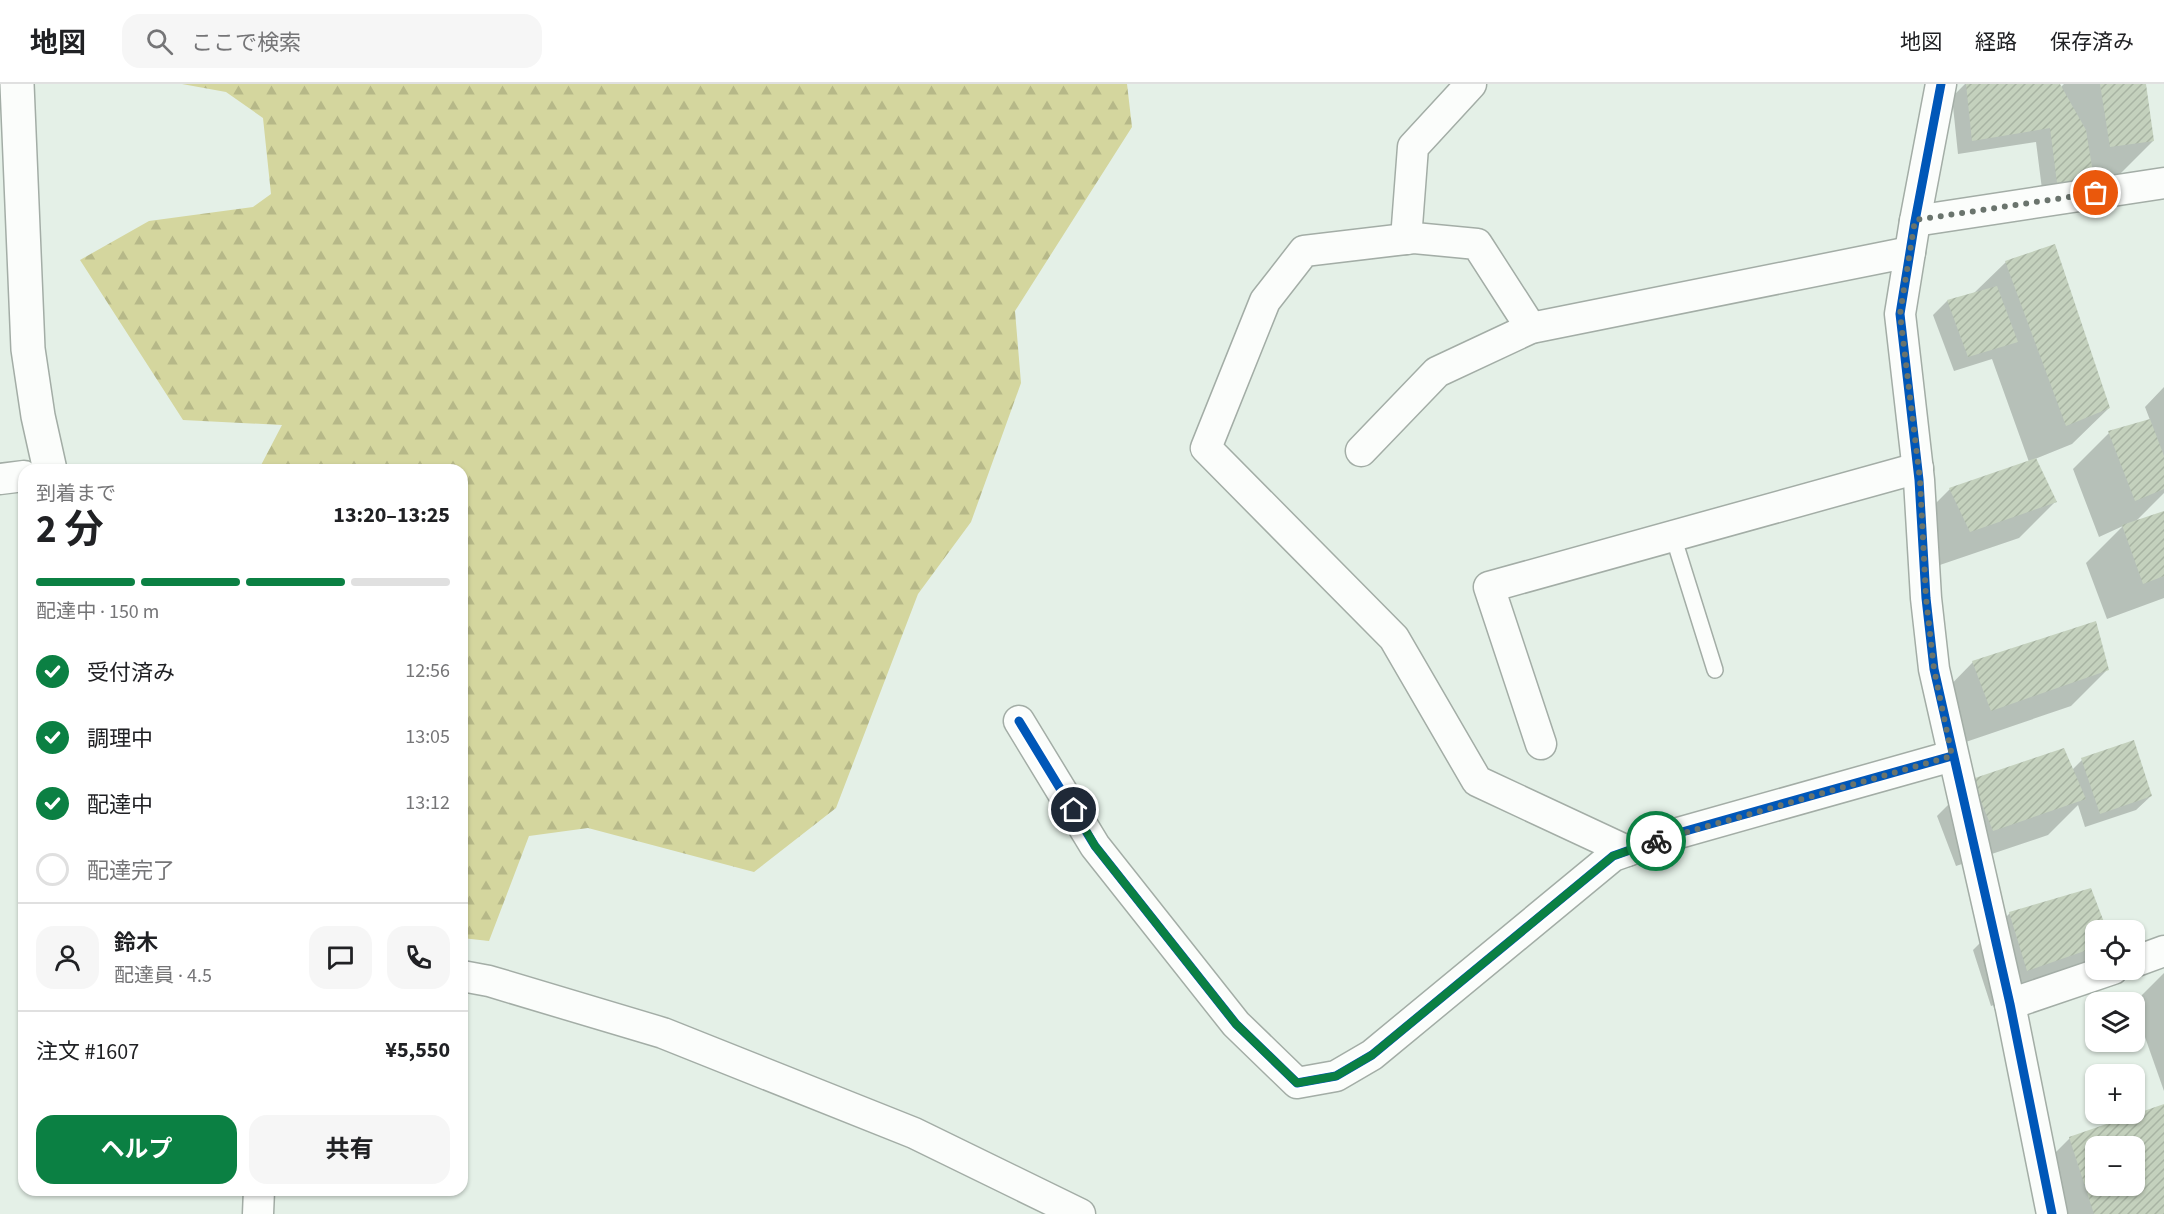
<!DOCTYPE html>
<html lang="ja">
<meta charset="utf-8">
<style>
body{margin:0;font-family:"Source Sans 3","Noto Sans JP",sans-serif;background:#f6f6f6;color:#202124;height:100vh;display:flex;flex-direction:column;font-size:22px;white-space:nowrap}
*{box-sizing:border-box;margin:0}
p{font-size:20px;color:#757577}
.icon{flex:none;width:33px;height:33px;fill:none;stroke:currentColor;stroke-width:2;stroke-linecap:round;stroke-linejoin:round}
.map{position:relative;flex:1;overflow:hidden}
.panel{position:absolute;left:18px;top:380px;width:450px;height:732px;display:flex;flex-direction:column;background:#fff;border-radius:18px;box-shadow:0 2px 4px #0004}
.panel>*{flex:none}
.buttons{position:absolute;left:2085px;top:836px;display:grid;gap:12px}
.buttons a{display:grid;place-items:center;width:60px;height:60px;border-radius:12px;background:#fff;box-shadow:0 2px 4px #0004;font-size:30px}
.pin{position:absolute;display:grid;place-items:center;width:51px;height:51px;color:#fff;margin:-26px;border:3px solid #fff;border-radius:50%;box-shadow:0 2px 6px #0007}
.courier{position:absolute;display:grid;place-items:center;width:60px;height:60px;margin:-30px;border:4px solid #0b8043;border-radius:50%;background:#fff;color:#222;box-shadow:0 2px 8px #0007}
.headline em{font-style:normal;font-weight:700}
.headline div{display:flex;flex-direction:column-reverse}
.headline{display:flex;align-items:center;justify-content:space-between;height:102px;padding:0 18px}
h1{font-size:39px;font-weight:700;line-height:45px}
.bar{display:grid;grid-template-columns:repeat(4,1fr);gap:9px 6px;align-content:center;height:72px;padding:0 18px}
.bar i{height:8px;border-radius:4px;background:#e0e0e0}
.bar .selected{background:#0b8043}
.bar p{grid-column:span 4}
.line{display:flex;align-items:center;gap:15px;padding:0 18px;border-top:2px solid #e0e0e0}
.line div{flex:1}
.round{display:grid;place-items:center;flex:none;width:63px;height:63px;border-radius:18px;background:#f6f6f6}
ol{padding:0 18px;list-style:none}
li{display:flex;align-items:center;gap:18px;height:66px}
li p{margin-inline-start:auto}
li .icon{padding:6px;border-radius:50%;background:#0b8043;color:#fff;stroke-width:4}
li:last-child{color:#757577}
li i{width:33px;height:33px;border:3px solid #e0e0e0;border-radius:50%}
.button{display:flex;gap:12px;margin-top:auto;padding:12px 18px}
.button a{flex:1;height:69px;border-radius:18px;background:#0b8043;color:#fff;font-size:24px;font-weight:700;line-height:69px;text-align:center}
.button a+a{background:#f6f6f6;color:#202124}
header{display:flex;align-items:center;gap:36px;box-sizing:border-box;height:84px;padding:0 30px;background:#fff;border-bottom:2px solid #e0e0e0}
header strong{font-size:28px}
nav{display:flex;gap:33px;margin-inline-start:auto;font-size:21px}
.search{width:420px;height:54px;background:#f6f6f6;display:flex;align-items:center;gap:15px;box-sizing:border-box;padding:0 21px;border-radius:18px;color:#757577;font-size:22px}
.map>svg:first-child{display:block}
.forest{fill:url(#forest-firs)}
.shadow{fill:#0003;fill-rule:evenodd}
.building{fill:url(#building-hatch);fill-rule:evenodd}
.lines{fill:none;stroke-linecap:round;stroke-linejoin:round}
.service-casing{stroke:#a3ada6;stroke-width:18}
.minor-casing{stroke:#a3ada6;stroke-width:33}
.tertiary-casing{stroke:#a3ada6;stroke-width:36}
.service{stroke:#fbfdfb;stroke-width:15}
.minor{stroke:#fbfdfb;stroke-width:30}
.tertiary{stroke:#fbfdfb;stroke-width:33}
.cycleway-casing{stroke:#fff;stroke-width:13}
.cycleway{stroke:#0057b8;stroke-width:9}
.done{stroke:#6a746d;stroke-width:6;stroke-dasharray:0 10.8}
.route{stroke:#0b8043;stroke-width:8}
</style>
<header>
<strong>地図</strong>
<div class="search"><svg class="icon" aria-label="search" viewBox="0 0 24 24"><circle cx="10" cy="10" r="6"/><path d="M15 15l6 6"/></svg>ここで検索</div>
<nav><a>地図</a><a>経路</a><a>保存済み</a></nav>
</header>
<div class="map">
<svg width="2164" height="1130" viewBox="0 0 2164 1130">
<defs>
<pattern id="forest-firs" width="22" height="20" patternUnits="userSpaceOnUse" patternTransform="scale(1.5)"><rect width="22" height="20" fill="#d4d69e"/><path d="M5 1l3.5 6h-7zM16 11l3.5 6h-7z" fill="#b6b888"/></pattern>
<pattern id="building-hatch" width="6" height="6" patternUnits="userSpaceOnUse" patternTransform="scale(1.5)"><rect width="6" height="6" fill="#c4d1bd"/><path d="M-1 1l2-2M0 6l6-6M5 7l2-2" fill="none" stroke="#a8b4a3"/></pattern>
</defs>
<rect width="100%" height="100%" fill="#e4f0e7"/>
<polygon class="forest" points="182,0 1127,0 1132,43 1015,227 1021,299 971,438 918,510 836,724 754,788 588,744 529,752 489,857 462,854 462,386 259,385 282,341 183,336 80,176 149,137 253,123 271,110 263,34 226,8"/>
<g class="shadow">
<polygon points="1965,0 2059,0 2061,3 2064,0 2144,0 2153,57 2117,93 2043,113 2036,58 1958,70 1952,13"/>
<polygon points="2006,178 2109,324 2072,360 2035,375 2055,418 2019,454 1934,483 1913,442 1950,405 2029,378 1992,275 1954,287 1933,231 1947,217 1973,210"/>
<polygon points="2164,303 2164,409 2134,439 2164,429 2164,514 2107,535 2086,479 2123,442 2099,453 2073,385 2109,349 2150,336 2145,323"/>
<polygon points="1973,578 2107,586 2071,622 1954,662 1937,615"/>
<polygon points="2082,676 2151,712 2136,726 2085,743 2078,721 2048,751 1956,782 1937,732 1973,696 2072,686"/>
<polygon points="2010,829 2105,846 2096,846 2096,871 2073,894 1991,922 1973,866"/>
<polygon points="2164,889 2164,1007 2134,922 2134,919"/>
<path d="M2164,1021V1130H2046L2033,1091L2070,1054ZM2096,1062H2134V1101H2096Z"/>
</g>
<g class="building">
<polygon points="1966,0 2060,0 2086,46 2094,95 2057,99 2050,44 1972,57"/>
<polygon points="2100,0 2146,0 2154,57 2110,63"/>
<polygon points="2055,160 2110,324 2066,342 2005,177"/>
<polygon points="1997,202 2018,258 1968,273 1947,216"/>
<polygon points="2150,335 2164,372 2164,405 2135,417 2108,347"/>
<polygon points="2036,374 2057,418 1970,448 1949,404"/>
<polygon points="2164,427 2164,492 2143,500 2122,441"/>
<polygon points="2096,537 2109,586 1991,627 1972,577"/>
<polygon points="2134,656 2152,712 2100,730 2081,674"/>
<polygon points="2064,664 2086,715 1993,747 1972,695"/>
<polygon points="2091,804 2107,846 2096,846 2096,863 2027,887 2009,828"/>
<path d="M2164,1020V1130H2094L2069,1053ZM2096,1062H2134V1101H2096Z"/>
</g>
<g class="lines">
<g class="service-casing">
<polyline id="service" points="1673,452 1715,586"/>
</g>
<g class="minor-casing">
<g id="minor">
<polyline points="1941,0 1915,137 1900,230 1919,396 1926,514 1934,585 2010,920 2052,1130"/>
<polyline points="1915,137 2164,99"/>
<polyline points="1406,155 1413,63 1471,0"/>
<polyline points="1531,244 1477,160 1414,154 1304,167 1265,217 1206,364 1394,554 1477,697 1627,767"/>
<polyline points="1361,367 1437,288 1531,244 1910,168"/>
<polyline points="0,395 24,392"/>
<polyline points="1019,637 1095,762 1236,940 1297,999 1336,992 1372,971 1613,772 1675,750 1952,672"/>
<polyline points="1541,660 1489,503 1918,384"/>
<polyline points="2134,878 2164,867"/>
<polyline points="462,892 489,897 663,949 914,1049 1080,1130"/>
<polyline points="2010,920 2113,885"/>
<polyline points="258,1130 259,1106"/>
</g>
</g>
<g class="tertiary-casing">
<polyline id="tertiary" points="17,0 28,265 38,332 50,386"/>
</g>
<use href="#service" class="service"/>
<use href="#minor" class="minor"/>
<use href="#tertiary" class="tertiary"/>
<g class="cycleway-casing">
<g id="cycleway">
<polyline points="1941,0 1915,137 1900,230 1919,396 1926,514 1934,585 2010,920 2052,1130"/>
<polyline points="1019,637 1095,762 1236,940 1297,999 1336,992 1372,971 1613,772 1675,750 1952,672"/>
</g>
</g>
<use href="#cycleway" class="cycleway"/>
</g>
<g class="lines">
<polyline class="done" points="1656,757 1952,672 1934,585 1926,514 1920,396 1900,230 1915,136 2096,109"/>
<polyline class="route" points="1074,726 1095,762 1236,940 1297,999 1336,992 1372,971 1613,772 1656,757"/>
</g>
</svg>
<div class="buttons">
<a><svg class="icon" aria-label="locate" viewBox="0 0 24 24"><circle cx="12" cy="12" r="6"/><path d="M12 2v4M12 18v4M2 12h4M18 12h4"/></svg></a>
<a><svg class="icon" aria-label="layers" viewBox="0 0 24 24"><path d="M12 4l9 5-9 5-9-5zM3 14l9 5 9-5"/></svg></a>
<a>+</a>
<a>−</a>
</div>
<div class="pin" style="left:2096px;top:109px;background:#ea580c"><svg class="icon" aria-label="bag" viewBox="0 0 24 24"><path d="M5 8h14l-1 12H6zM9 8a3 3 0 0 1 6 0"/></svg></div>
<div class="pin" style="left:1074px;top:726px;background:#1f2937"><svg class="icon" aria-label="home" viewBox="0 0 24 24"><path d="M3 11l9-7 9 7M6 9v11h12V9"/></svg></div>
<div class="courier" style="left:1656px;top:757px"><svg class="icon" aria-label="bike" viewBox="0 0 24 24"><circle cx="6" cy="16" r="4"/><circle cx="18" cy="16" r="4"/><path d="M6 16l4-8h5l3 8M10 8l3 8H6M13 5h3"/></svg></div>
<section class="panel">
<div class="headline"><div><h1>2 分</h1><p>到着まで</p></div><em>13:20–13:25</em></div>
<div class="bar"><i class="selected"></i><i class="selected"></i><i class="selected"></i><i></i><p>配達中 · 150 m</p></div>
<ol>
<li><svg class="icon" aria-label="check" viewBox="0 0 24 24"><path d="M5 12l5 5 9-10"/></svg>受付済み<p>12:56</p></li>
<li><svg class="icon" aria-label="check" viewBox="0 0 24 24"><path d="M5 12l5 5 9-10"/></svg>調理中<p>13:05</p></li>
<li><svg class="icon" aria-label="check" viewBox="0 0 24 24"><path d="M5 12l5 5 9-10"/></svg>配達中<p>13:12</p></li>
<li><i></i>配達完了</li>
</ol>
<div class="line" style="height:108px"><a class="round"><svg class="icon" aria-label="person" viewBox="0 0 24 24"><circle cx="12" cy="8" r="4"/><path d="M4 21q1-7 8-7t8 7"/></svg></a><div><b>鈴木</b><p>配達員 · 4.5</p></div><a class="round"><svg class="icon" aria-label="chat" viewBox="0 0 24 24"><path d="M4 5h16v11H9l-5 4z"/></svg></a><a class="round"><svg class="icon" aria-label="phone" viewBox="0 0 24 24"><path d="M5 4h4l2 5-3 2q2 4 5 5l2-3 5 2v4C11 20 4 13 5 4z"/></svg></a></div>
<div class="line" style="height:78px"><div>注文 #1607</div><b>¥5,550</b></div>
<div class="button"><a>ヘルプ</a><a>共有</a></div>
</section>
</div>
